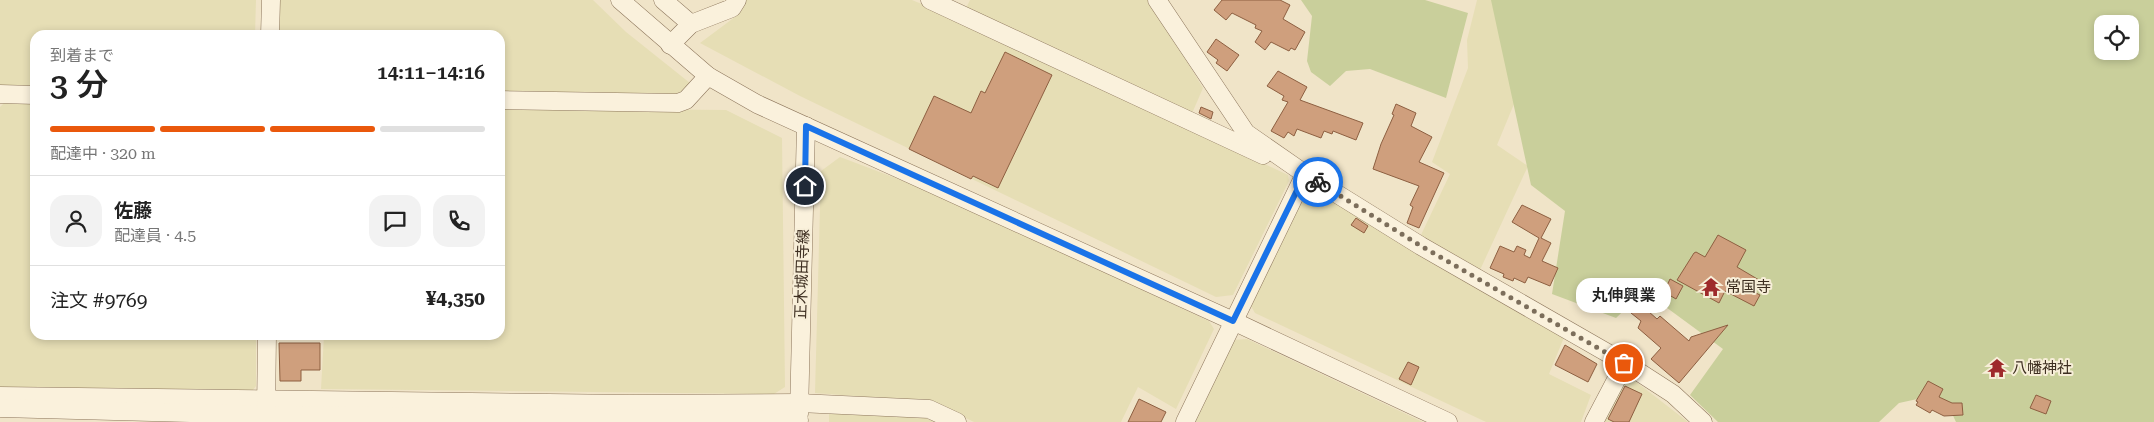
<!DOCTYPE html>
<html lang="ja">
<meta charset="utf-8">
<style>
body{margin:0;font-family:"Roboto Serif","Noto Sans JP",serif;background:#f2f2f2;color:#222;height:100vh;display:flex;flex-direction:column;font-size:19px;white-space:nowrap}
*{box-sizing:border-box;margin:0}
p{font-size:16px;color:#767676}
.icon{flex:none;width:28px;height:28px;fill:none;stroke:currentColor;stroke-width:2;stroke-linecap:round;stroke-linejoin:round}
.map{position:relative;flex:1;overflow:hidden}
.drawer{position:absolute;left:30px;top:30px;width:475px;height:310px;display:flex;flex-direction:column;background:#fff;border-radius:15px;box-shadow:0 2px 8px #0003}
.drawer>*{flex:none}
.controls{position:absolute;left:2094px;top:15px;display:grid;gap:10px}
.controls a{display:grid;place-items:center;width:45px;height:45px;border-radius:10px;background:#fff;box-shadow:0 2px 8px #0003;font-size:25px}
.pin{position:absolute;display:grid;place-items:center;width:42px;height:42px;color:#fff;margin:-21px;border:2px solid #fff;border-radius:50%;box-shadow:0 1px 5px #0007}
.courier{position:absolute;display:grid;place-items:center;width:50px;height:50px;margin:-25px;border:4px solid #1a73e8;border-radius:50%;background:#fff;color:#222;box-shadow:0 1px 6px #0007}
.bubble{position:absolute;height:35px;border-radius:15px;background:#fff;box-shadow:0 2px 8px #0003;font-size:16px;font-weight:600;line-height:35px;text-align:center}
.overview em{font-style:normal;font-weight:600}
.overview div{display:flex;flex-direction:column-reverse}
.overview{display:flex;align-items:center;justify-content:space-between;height:85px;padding:0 20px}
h1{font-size:32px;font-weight:600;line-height:38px}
.bar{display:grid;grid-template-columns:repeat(4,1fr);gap:8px 5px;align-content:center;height:60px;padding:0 20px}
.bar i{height:6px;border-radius:4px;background:#e0e0e0}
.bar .selected{background:#ea580c}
.bar p{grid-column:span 4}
.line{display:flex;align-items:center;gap:12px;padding:0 20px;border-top:1px solid #e0e0e0}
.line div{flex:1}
.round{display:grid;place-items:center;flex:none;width:52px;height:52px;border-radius:15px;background:#f2f2f2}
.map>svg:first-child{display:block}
.farmland{fill:#e6deb5}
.green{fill:#c9cf9b;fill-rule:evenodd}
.building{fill:#cf9f7d;stroke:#8d5f41}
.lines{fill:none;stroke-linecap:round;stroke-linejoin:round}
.minor-casing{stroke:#8d765c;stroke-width:19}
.minor{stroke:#faf1dc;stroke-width:18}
.done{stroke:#7c6e5b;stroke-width:5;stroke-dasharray:0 9}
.route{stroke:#1a73e8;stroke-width:6}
.labels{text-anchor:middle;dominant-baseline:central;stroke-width:4;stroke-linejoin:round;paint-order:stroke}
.street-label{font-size:15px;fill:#3d2e20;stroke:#f7eed8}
.poi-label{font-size:15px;fill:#3d2e20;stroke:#f7eed8;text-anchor:start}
</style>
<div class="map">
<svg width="2154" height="422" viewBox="0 0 2154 422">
<rect width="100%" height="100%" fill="#f0e4c8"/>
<g class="farmland">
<polygon points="0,0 256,0 255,35 35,35 35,89 0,89"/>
<polygon points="280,0 593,0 626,32 690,83 682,92 674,97 500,95 500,35 278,35"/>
<polygon points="746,0 912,0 975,26 1288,175 1289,181 1233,295 1216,297 800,96 700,43 739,14"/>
<polygon points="970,0 1150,0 1203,88 1190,118 964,12"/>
<polygon points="1477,0 1557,0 1497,145 1528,166 1480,270 1420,237 1450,174 1432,162 1468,68 1467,40"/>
<polygon points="5,102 35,102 35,335 256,335 256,386 251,392 0,391 0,107"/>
<polygon points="500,108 726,110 782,138 785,387 774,394 321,389 324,335 500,335"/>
<polygon points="840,157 930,191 1209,321 1214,329 1176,409 1138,387 1121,422 974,422 933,402 815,393 821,171"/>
<polygon points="1304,187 1314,188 1565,335 1549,374 1591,395 1581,422 1486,422 1255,313 1249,303"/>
<polygon points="1247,339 1423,422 1194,422 1232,340"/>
<polygon points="1626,374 1688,422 1604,422"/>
<polygon points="829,413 923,417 935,422 829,422"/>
</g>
<g class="green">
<polygon points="1301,0 1425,0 1468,13 1446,98 1370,69 1346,71 1330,86 1311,72 1307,61 1312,16"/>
<path d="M1491,0H2154V422H1956L1946,401L1922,398L1899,403L1879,422H1718L1690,395L1723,349L1644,291L1616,318L1552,294L1565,211L1531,185ZM2102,24H2130V51H2102Z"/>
</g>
<g class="building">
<polygon points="1222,0 1280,0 1290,5 1283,19 1305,32 1295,50 1291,48 1289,51 1271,42 1265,50 1255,42 1262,31 1255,28 1256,25 1232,13 1226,20 1214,10"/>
<polygon points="1216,39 1239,55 1227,71 1216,63 1218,60 1207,52"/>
<polygon points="1005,52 1052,75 998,188 973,176 971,179 909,149 934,96 971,113 981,91 985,93"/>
<polygon points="1278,71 1307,87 1300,100 1363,123 1356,140 1333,131 1332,134 1324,131 1321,138 1297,129 1294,136 1288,132 1284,138 1271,131 1288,102 1282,100 1284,96 1267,86"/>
<polygon points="1396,104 1416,113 1411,126 1432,137 1419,162 1444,173 1419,228 1407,223 1413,207 1410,205 1419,186 1373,169 1381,144 1394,115 1392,114"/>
<polygon points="1201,107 1213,112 1211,119 1199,113"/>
<polygon points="1522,205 1551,219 1541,238 1551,243 1542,261 1558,268 1550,286 1528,277 1525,283 1514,278 1513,281 1503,277 1504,274 1490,268 1500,246 1514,252 1517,246 1526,250 1524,255 1530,258 1539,238 1512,222"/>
<polygon points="1356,218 1368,226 1364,233 1351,225"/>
<polygon points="1718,235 1746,250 1737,267 1759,280 1752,291 1760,295 1754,306 1725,291 1719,303 1677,280 1694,253 1696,252 1705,257"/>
<polygon points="1670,279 1683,286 1676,299 1664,292"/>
<polygon points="1639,303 1657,319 1660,316 1689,341 1691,337 1728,325 1679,383 1651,359 1661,348 1638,328 1641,321 1631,313"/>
<polygon points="279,343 320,343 320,370 301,370 301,381 280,381"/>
<polygon points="1565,345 1597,364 1588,382 1555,365"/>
<polygon points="1408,362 1419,367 1411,385 1399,379"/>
<polygon points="1928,381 1943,389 1939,397 1952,403 1962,403 1963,415 1944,416 1932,410 1930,413 1916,405 1918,402 1916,401"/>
<polygon points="1625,386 1642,394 1629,422 1614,422 1608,419"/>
<polygon points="2036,395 2051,401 2046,414 2030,408"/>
<polygon points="1139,399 1166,412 1161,422 1128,422"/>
</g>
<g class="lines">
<g class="minor-casing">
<g id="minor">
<polyline points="620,0 708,76 757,104 1233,321 1448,422"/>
<polyline points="663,0 691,24"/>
<polyline points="930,0 1263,155"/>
<polyline points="1157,0 1246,133 1305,174 1421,246 1625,363 1673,394 1703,422"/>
<polyline points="270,35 271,0"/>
<polyline points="670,45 691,24 732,8 737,0"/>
<polyline points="0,94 35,95"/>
<polyline points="500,100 678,103 686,100 708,76"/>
<polyline points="0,396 629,404 799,403 929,409 957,422"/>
<polyline points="0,408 266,415 799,420"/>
<polyline points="266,412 267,335"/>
<polyline points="799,414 806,126"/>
<polyline points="1185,422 1305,174"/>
<polyline points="1594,422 1625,363"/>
</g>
</g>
<use href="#minor" class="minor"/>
</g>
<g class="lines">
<polyline class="done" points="1318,182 1421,246 1624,363"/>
<polyline class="route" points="805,186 806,126 1233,321 1305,174 1318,182"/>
</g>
<defs>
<g id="temple-bare" transform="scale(1.5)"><path d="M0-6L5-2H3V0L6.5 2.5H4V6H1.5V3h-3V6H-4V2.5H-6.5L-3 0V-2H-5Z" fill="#9e2a2b" stroke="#f7eed8" stroke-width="2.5" paint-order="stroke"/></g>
</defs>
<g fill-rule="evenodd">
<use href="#temple-bare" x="1711" y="287"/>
<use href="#temple-bare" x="1997" y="368"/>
</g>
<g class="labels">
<g class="street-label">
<text transform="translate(802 274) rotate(-88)">正木城田寺線</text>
</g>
<g class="poi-label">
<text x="1726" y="287">常国寺</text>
<text x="2012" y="368">八幡神社</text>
</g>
</g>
</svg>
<div class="controls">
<a><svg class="icon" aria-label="locate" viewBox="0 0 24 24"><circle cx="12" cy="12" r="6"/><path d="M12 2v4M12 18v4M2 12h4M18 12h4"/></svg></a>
</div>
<div class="pin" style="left:1624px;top:363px;background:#ea580c"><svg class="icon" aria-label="bag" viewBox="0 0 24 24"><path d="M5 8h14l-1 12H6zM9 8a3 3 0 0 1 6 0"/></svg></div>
<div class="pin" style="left:805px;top:186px;background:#1f2937"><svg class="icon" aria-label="home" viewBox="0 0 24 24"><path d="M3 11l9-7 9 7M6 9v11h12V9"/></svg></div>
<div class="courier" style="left:1318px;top:182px"><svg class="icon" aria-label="bike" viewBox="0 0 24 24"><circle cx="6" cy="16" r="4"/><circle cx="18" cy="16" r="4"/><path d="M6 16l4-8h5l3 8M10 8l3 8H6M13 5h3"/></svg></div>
<div class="bubble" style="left:1576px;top:278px;width:95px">丸伸興業</div>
<section class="drawer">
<div class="overview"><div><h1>3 分</h1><p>到着まで</p></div><em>14:11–14:16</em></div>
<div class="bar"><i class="selected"></i><i class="selected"></i><i class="selected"></i><i></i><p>配達中 · 320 m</p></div>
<div class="line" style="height:90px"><a class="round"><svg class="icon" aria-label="person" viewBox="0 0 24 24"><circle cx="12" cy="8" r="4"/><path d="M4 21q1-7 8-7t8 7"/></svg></a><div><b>佐藤</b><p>配達員 · 4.5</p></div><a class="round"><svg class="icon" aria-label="chat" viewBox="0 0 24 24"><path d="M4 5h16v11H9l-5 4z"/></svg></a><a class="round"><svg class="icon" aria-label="phone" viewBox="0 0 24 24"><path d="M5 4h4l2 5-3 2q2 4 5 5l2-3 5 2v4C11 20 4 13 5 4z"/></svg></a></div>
<div class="line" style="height:65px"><div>注文 #9769</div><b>¥4,350</b></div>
</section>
</div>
